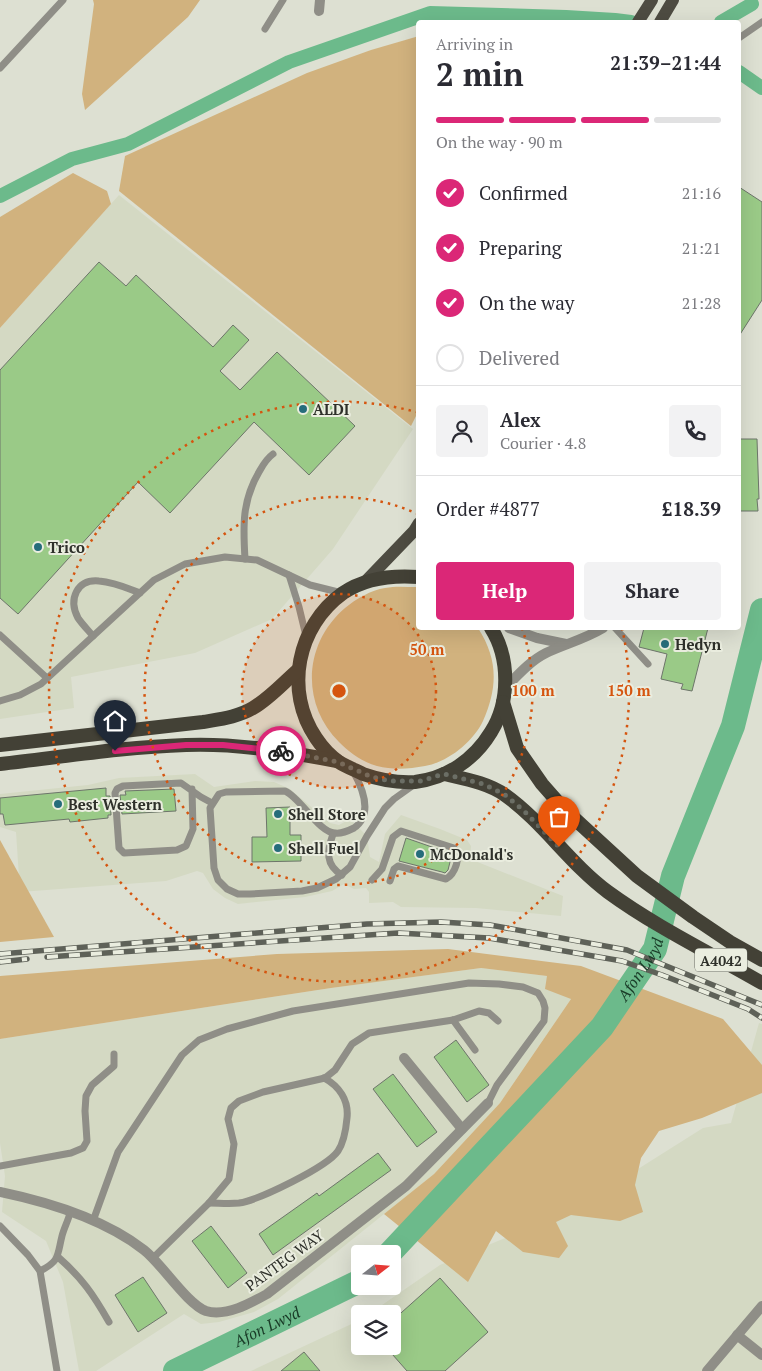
<!DOCTYPE html>
<meta charset="utf-8">
<style>
body{margin:0;font-family:"PT Serif",serif;background:#f2f2f3;color:#2b2b33;height:100vh;display:flex;flex-direction:column;font-size:19px;white-space:nowrap}
*{box-sizing:border-box;margin:0}
p{font-size:16px;color:#7c7c81}
.icon{flex:none;width:28px;height:28px;fill:none;stroke:currentColor;stroke-width:2;stroke-linecap:round;stroke-linejoin:round}
.map{position:relative;flex:1;overflow:hidden}
.details{position:absolute;left:416px;top:20px;width:325px;height:610px;display:flex;flex-direction:column;background:#fff;border-radius:5px;box-shadow:0 5px 20px #0002}
.details>*{flex:none}
.needle{width:32px;rotate:73deg}
.controls{position:absolute;left:351px;top:1245px;display:grid;gap:10px}
.controls a{display:grid;place-items:center;width:50px;height:50px;border-radius:5px;background:#fff;box-shadow:0 5px 20px #0002;font-size:25px}
.pin{position:absolute;display:grid;place-items:center;width:42px;height:42px;color:#fff;margin:-51px -21px;border-radius:50% 50% 50% 0;rotate:-45deg;box-shadow:0 0 5px #0007}
.pin .icon{rotate:45deg}
.courier{position:absolute;display:grid;place-items:center;width:50px;height:50px;margin:-25px;border:4px solid #db2777;border-radius:50%;background:#fff;color:#222;box-shadow:0 1px 6px #0007}
.summary em{font-style:normal;font-weight:700}
.summary div{display:flex;flex-direction:column-reverse}
.summary{display:flex;align-items:center;justify-content:space-between;height:85px;padding:0 20px}
h1{font-size:32px;font-weight:700;line-height:38px}
.bar{display:grid;grid-template-columns:repeat(4,1fr);gap:8px 5px;align-content:center;height:60px;padding:0 20px}
.bar i{height:6px;border-radius:4px;background:#e1e1e2}
.bar .active{background:#db2777}
.bar p{grid-column:span 4}
.line{display:flex;align-items:center;gap:12px;padding:0 20px;border-top:1px solid #e1e1e2}
.line div{flex:1}
.round{display:grid;place-items:center;flex:none;width:52px;height:52px;border-radius:5px;background:#f2f2f3}
ol{padding:0 20px;list-style:none}
li{display:flex;align-items:center;gap:15px;height:55px}
li p{margin-inline-start:auto}
li .icon{padding:5px;border-radius:50%;background:#db2777;color:#fff;stroke-width:4}
li:last-child{color:#7c7c81}
li i{width:28px;height:28px;border:2px solid #e1e1e2;border-radius:50%}
.action{display:flex;gap:10px;margin-top:auto;padding:10px 20px}
.action a{flex:1;height:58px;border-radius:5px;background:#db2777;color:#fff;font-size:20px;font-weight:700;line-height:58px;text-align:center}
.action a+a{background:#f2f2f3;color:#2b2b33}
.map>svg:first-child{display:block}
.built{fill:#d4d9c3}
.green{fill:#d1b27e}
.lines{fill:none;stroke-linecap:round;stroke-linejoin:round}
.canal{stroke:#6cba8b;stroke-width:14}
.river{stroke:#6cba8b;stroke-width:24}
.building{fill:#9aca87;stroke:#6d756a}
.service{stroke:#8f8e87;stroke-width:7}
.minor{stroke:#8f8e87;stroke-width:10}
.primary{stroke:#4e4c42;stroke-width:12}
.trunk{stroke:#434136;stroke-width:14}
.rail-casing{stroke:#5e6158;stroke-width:5.5}
.rail{stroke:#eaeddf;stroke-width:4;stroke-dasharray:11;stroke-linecap:butt}
.done{stroke:#6b6e65;stroke-width:5;stroke-dasharray:0 9}
.route{stroke:#db2777;stroke-width:6}
.ring{fill:none;stroke:#d5550f;stroke-width:2.5;stroke-dasharray:2.5 5}
.poi-dot{fill:#266d7b;stroke:#eaeddf;stroke-width:2}
.labels{text-anchor:middle;dominant-baseline:central;stroke-width:4;stroke-linejoin:round;paint-order:stroke}
.shield{fill:#eaeddf;stroke:#666960;stroke-width:1}
.shield-label{font-size:14px;font-weight:bold;fill:#2e302a}
.poi-label{font-size:15px;font-weight:bold;fill:#2e302a;stroke:#eaeddf;text-anchor:start}
.street-label{font-size:15px;fill:#2e302a;stroke:#eaeddf}
.water-label{font-size:16px;font-style:italic;fill:#193b27;stroke:#eaeddf}
.centre{fill:#d5550f;stroke:#eaeddf;stroke-width:2.5}
.ring-label{font-size:15px;text-anchor:middle;font-weight:bold;fill:#d5550f;stroke:#eaeddf;stroke-width:4;stroke-linejoin:round;paint-order:stroke}
</style>
<div class="map">
<svg width="762" height="1371" viewBox="0 0 762 1371">
<rect width="100%" height="100%" fill="#dde0d2"/>
<g class="built">
<polygon points="119,195 413,429 333,549 272,619 195,653 71,677 74,708 0,719 0,328"/>
<polygon points="195,774 214,787 255,781 274,782 290,789 330,823 339,825 350,819 367,836 370,857 379,862 385,834 401,815 440,829 467,840 471,846 470,859 563,896 561,916 476,908 401,907 393,902 369,903 369,892 366,888 354,889 344,884 332,891 305,897 238,904 225,898 213,889 203,873 197,871 166,881 20,892 16,832 0,827 0,794 88,785 119,778"/>
<polygon points="481,968 547,976 571,999 500,1103 434,1174 278,1299 254,1312 219,1322 201,1324 184,1314 96,1371 79,1371 63,1282 46,1241 2,1212 5,1176 0,1143 0,1039 331,988"/>
<polygon points="759,1023 762,1024 762,1371 251,1371 360,1320 360,1346 392,1346 392,1314 369,1314 440,1265 573,1210 703,1128 731,1123"/>
</g>
<g class="green">
<polygon points="93,0 200,0 188,17 85,110 82,94 94,4"/>
<polygon points="419,36 419,410 411,426 119,191 125,156 307,73 371,50"/>
<polygon points="73,173 107,191 111,204 0,328 0,217"/>
<path d="M416,587L419,588V628H478C498,659 498,687 483,721C473,742 448,762 425,766C409,769 393,770 377,766C362,762 349,752 339,742C300,703 304,643 345,608C356,599 371,590 385,588C395,586 406,587 416,587Z"/>
<polygon points="0,840 54,937 0,942"/>
<polygon points="448,949 581,966 723,1019 762,1065 762,1093 702,1118 659,1131 641,1158 635,1185 643,1212 620,1221 571,1215 556,1222 568,1246 559,1258 523,1252 496,1231 468,1282 384,1214 434,1174 500,1103 571,999 545,989 547,976 481,968 331,988 0,1039 0,976 277,954"/>
</g>
<g class="lines">
<g class="canal">
<polyline points="721,22 752,4"/>
<polyline points="739,72 762,88"/>
<polyline points="0,196 72,159 128,144 289,62 430,13 566,17 615,20 631,22"/>
</g>
<g class="river">
<path id="s1" d="M389,1254L602,1027L655,949L673,876L733,726L762,610"/>
<path id="s2" d="M175,1371L360,1281"/>
</g>
</g>
<g class="building">
<polygon points="739,187 762,202 762,300 739,336"/>
<polygon points="99,262 126,286 136,275 213,347 233,325 249,340 220,371 240,390 277,352 355,426 309,475 254,422 170,513 138,482 18,614 0,598 0,370"/>
<polygon points="739,439 757,439 759,499 757,499 758,511 740,511 739,501"/>
<polygon points="644,628 708,628 692,691 681,689 683,684 661,679 667,654 639,647"/>
<polygon points="106,788 106,796 110,796 111,815 108,815 108,818 70,822 69,819 5,825 3,814 0,814 0,798"/>
<polygon points="174,789 176,811 122,814 120,795 126,795 125,791"/>
<polygon points="290,807 290,835 301,835 301,861 252,862 252,837 267,837 266,808"/>
<polygon points="406,838 452,854 448,870 445,873 442,872 399,861"/>
<polygon points="456,1040 489,1085 467,1102 434,1057"/>
<polygon points="393,1074 437,1132 417,1147 373,1089"/>
<polygon points="378,1153 391,1170 273,1255 259,1234 317,1193 319,1196"/>
<polygon points="211,1226 247,1273 228,1288 192,1241"/>
<polygon points="143,1277 167,1313 138,1332 115,1295"/>
<polygon points="440,1278 488,1332 445,1371 407,1371 385,1346 392,1346 392,1321"/>
<polygon points="304,1352 320,1371 281,1371"/>
</g>
<g class="lines">
<g class="service">
<polyline points="265,29 283,0"/>
<polyline points="739,38 762,22"/>
<polyline points="0,68 63,0"/>
<path d="M245,559C243,526 242,501 259,472C263,465 266,459 273,454"/>
<polyline points="289,575 299,607 306,636"/>
<polyline points="615,628 648,664"/>
<polyline points="0,635 47,678"/>
<path d="M93,636C88,630 82,624 78,618C68,599 77,579 99,581C114,582 127,588 140,593"/>
<polyline points="0,701 20,695 41,684 154,580 185,564 225,557 257,560 310,585 342,593"/>
<path d="M353,771C362,787 374,814 354,828C348,831 341,834 335,833C319,833 301,798 285,791L226,792L219,794L210,808L214,868L218,880L227,889L238,894H250L302,891L317,888L336,879L350,867L367,836L385,808L394,799L415,784"/>
<polyline points="192,789 193,829 186,846 177,850 124,853 119,848 115,793 117,789 123,786 181,783 201,797 212,803"/>
<path d="M333,834C327,851 325,865 342,875"/>
<path d="M372,880L382,869L393,837L401,831L454,848C462,856 455,874 446,879L398,866L394,869L390,881"/>
<polyline points="453,1020 475,1050"/>
<polyline points="0,1166 71,1153 83,1148 87,1141 85,1111 86,1096 92,1085 114,1066 114,1054"/>
<path d="M209,1203C218,1203 230,1204 239,1203C259,1200 327,1167 338,1151C344,1142 346,1129 347,1118C349,1100 339,1086 324,1078"/>
<polyline points="93,1221 118,1152 182,1055 199,1040 227,1029 293,1011 469,983 499,984 523,987 538,993 543,1001 545,1008 544,1021 497,1085 488,1103"/>
<polyline points="0,1226 28,1255 40,1271 57,1371"/>
<path d="M58,1257C82,1278 93,1294 109,1322"/>
<polyline points="153,1258 209,1203 229,1179 234,1144 228,1119 231,1108 239,1101 263,1092 325,1078 335,1070 352,1044 369,1033 453,1020 479,1011 489,1013 498,1021"/>
<path d="M40,1271C60,1261 57,1256 62,1236C64,1228 68,1221 70,1213"/>
</g>
<g class="minor">
<polyline points="319,11 320,0"/>
<polyline points="509,628 537,638 566,644"/>
<path d="M505,688C518,675 530,661 546,653C565,644 585,639 603,628"/>
<polyline points="404,1058 462,1129"/>
<path d="M0,1192C48,1202 104,1219 144,1250C162,1264 187,1304 206,1311C226,1317 251,1303 267,1294L406,1186L488,1103"/>
<polyline points="737,1335 762,1355"/>
<polyline points="707,1371 762,1306"/>
</g>
<g class="primary">
<polyline points="638,22 652,0"/>
<polyline points="660,22 673,0"/>
<polyline points="365,582 414,531 419,523"/>
</g>
<g class="trunk">
<path d="M419,577C393,575 365,578 343,593C297,626 284,691 316,738C322,747 330,756 339,762C347,767 355,770 363,774C380,780 397,783 415,782C447,778 474,760 491,732C510,702 510,658 491,628"/>
<polyline points="503,702 517,748 542,784 564,809 637,876 693,917 730,942 762,960"/>
<path d="M0,745L203,722C220,719 238,717 253,708C270,698 283,683 298,670"/>
<path d="M0,764C62,757 124,747 186,745C237,743 288,752 337,761"/>
<path d="M444,774C465,779 488,783 505,795C543,822 570,864 608,892C656,927 710,953 762,983"/>
</g>
<g class="rail-casing">
<g id="rail">
<polyline points="0,954 367,924 441,922 490,925 627,950 762,1005"/>
<polyline points="47,957 398,933 489,938 622,961 662,975 748,1009 762,1018"/>
<polyline points="0,962 27,959"/>
</g>
</g>
<use href="#rail" class="rail"/>
</g>
<g class="lines">
<polyline class="done" points="281,751 338,762 372,777 390,781 420,781 444,774 483,784 504,794 523,810 559,847"/>
<polyline class="route" points="115,751 186,745 223,745 281,751"/>
</g>
<circle cx="339" cy="691" r="97" fill="#d5550f" fill-opacity=".12"/>
<g class="ring">
<circle cx="339" cy="691" r="97"/>
<path d="M522 628A194 194 0 1 1 418 514"/>
<path d="M622 628A290 290 0 1 1 416 412"/>
</g>
<g class="poi-dot">
<circle cx="303" cy="409" r="5"/>
<circle cx="38" cy="547" r="5"/>
<circle cx="665" cy="644" r="5"/>
<circle cx="58" cy="804" r="5"/>
<circle cx="278" cy="814" r="5"/>
<circle cx="278" cy="848" r="5"/>
<circle cx="420" cy="854" r="5"/>
</g>
<g class="labels">
<rect class="shield" x="695" y="948.5" width="52" height="23" rx="4"/>
<g class="shield-label">
<text x="721" y="960">A4042</text>
</g>
<g class="poi-label">
<text x="313" y="409">ALDI</text>
<text x="48" y="547">Trico</text>
<text x="675" y="644">Hedyn</text>
<text x="68" y="804">Best Western</text>
<text x="288" y="814">Shell Store</text>
<text x="288" y="848">Shell Fuel</text>
<text x="430" y="854">McDonald's</text>
</g>
<g class="street-label">
<text transform="translate(284 1260) rotate(-36)">PANTEG WAY</text>
</g>
<g class="water-label">
<text stroke="none"><textPath href="#s1" startOffset="381">Afon Lwyd</textPath></text>
<text stroke="none"><textPath href="#s2" startOffset="102">Afon Lwyd</textPath></text>
</g>
</g>
<circle cx="339" cy="691" r="8" class="centre"/>
<g class="ring-label">
<text x="427" y="655">50 m</text>
<text x="533" y="696">100 m</text>
<text x="629" y="696">150 m</text>
</g>
</svg>
<div class="controls">
<a><svg class="needle" viewBox="-14 -14 28 28"><path d="M0-13l5 13h-10z" fill="#e53935"/><path d="M0 13l5-13h-10z" fill="#7c7c81"/></svg></a>
<a><svg class="icon" aria-label="layers" viewBox="0 0 24 24"><path d="M12 4l9 5-9 5-9-5zM3 14l9 5 9-5"/></svg></a>
</div>
<div class="pin" style="left:559px;top:847px;background:#ea580c"><svg class="icon" aria-label="bag" viewBox="0 0 24 24"><path d="M5 8h14l-1 12H6zM9 8a3 3 0 0 1 6 0"/></svg></div>
<div class="pin" style="left:115px;top:751px;background:#1f2937"><svg class="icon" aria-label="home" viewBox="0 0 24 24"><path d="M3 11l9-7 9 7M6 9v11h12V9"/></svg></div>
<div class="courier" style="left:281px;top:751px"><svg class="icon" aria-label="bike" viewBox="0 0 24 24"><circle cx="6" cy="16" r="4"/><circle cx="18" cy="16" r="4"/><path d="M6 16l4-8h5l3 8M10 8l3 8H6M13 5h3"/></svg></div>
<section class="details">
<div class="summary"><div><h1>2 min</h1><p>Arriving in</p></div><em>21:39–21:44</em></div>
<div class="bar"><i class="active"></i><i class="active"></i><i class="active"></i><i></i><p>On the way · 90 m</p></div>
<ol>
<li><svg class="icon" aria-label="check" viewBox="0 0 24 24"><path d="M5 12l5 5 9-10"/></svg>Confirmed<p>21:16</p></li>
<li><svg class="icon" aria-label="check" viewBox="0 0 24 24"><path d="M5 12l5 5 9-10"/></svg>Preparing<p>21:21</p></li>
<li><svg class="icon" aria-label="check" viewBox="0 0 24 24"><path d="M5 12l5 5 9-10"/></svg>On the way<p>21:28</p></li>
<li><i></i>Delivered</li>
</ol>
<div class="line" style="height:90px"><a class="round"><svg class="icon" aria-label="person" viewBox="0 0 24 24"><circle cx="12" cy="8" r="4"/><path d="M4 21q1-7 8-7t8 7"/></svg></a><div><b>Alex</b><p>Courier · 4.8</p></div><a class="round"><svg class="icon" aria-label="phone" viewBox="0 0 24 24"><path d="M5 4h4l2 5-3 2q2 4 5 5l2-3 5 2v4C11 20 4 13 5 4z"/></svg></a></div>
<div class="line" style="height:65px"><div>Order #4877</div><b>£18.39</b></div>
<div class="action"><a>Help</a><a>Share</a></div>
</section>
</div>
